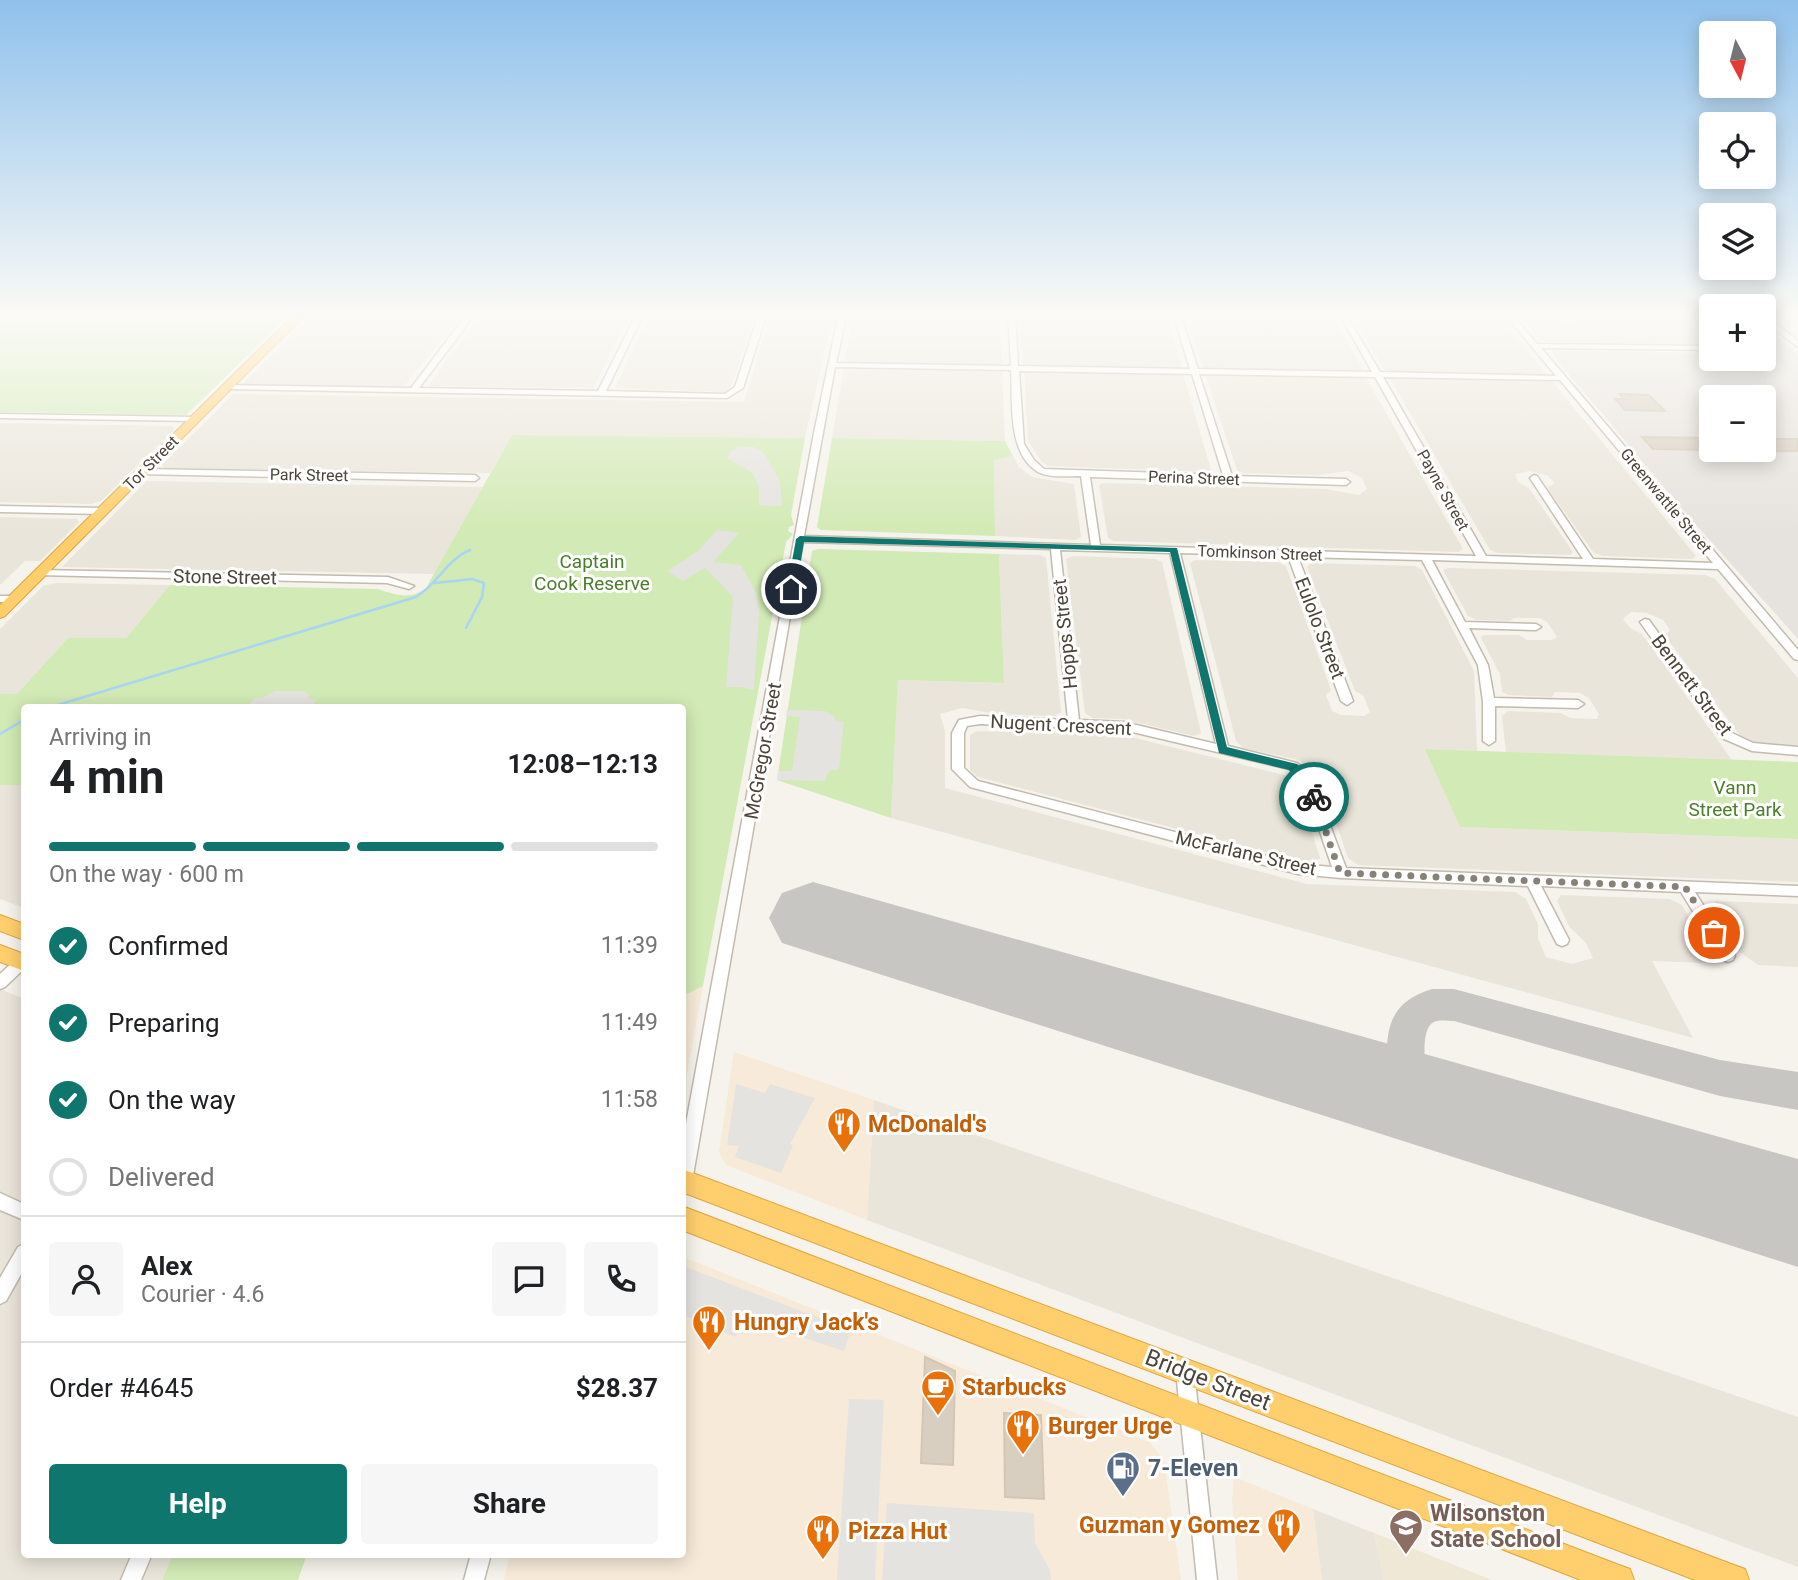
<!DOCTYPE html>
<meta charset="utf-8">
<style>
body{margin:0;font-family:Roboto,sans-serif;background:#f6f6f6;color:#202124;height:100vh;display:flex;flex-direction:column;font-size:26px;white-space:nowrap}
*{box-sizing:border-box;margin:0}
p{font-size:23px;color:#757577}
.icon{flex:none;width:38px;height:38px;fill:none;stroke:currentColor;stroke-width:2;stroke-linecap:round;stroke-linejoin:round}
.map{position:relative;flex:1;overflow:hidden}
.details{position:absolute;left:21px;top:704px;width:665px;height:854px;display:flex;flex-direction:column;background:#fff;border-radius:7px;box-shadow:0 4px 18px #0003}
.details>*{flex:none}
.needle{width:46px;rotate:173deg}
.controls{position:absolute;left:1699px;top:21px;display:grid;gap:14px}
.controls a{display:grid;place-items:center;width:77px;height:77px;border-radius:7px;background:#fff;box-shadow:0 4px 18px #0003;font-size:35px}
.pin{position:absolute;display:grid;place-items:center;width:60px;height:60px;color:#fff;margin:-30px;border:4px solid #fff;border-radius:50%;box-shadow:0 2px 7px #0007}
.courier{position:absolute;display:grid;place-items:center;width:70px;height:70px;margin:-35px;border:5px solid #0f766e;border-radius:50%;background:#fff;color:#222;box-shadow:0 2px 9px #0007}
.head em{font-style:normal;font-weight:700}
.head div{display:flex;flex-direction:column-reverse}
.head{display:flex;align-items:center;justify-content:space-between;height:119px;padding:0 28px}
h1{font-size:46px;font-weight:700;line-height:52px}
.bar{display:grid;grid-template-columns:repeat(4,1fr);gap:10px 7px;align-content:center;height:84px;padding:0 28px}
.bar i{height:9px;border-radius:5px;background:#e0e0e0}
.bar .active{background:#0f766e}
.bar p{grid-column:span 4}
.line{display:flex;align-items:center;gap:18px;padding:0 28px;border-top:2px solid #e0e0e0}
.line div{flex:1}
.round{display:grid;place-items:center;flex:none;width:74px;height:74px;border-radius:7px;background:#f6f6f6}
ol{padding:0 28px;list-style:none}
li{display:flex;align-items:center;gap:21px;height:77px}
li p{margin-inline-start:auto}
li .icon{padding:7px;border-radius:50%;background:#0f766e;color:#fff;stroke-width:4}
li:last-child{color:#757577}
li i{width:38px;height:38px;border:4px solid #e0e0e0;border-radius:50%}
.cta{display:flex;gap:14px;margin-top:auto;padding:14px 28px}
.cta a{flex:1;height:80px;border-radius:7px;background:#0f766e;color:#fff;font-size:28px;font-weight:700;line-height:80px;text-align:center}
.cta a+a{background:#f6f6f6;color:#202124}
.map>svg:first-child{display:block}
.residential{fill:#eae5da}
.commercial{fill:#f7ead8}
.industrial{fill:#e6e2dd;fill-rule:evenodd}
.education{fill:#efe8d6}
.green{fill:#d2eab5}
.parking{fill:#e5e3e0}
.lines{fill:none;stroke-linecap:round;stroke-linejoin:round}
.stream{stroke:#a9d4f2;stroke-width:2.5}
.taxiway{fill:#c8c6c3;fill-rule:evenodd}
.runway{fill:#c8c6c3;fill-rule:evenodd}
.building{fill:#d8cfc1;stroke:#d3c7b4;stroke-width:2}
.minor-casing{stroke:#c2bbae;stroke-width:3}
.highway-casing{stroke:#e0a43c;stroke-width:2}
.minor{fill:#fff;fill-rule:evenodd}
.highway{fill:#ffcf6e;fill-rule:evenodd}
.route{fill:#0f766e}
.done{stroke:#878178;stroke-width:7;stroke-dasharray:0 12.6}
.labels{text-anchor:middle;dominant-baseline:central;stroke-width:6;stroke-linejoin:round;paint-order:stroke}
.far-street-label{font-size:16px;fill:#4b4439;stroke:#fff}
.park-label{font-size:19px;fill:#4a7f2a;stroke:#fff}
.street-label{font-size:19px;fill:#4b4439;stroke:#fff}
.near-food-label{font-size:23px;font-weight:bold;fill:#c56008;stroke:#fff;text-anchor:start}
.near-street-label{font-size:23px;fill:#4b4439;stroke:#fff}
.near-service-label{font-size:23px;font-weight:bold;fill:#4e5e75;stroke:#fff;text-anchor:start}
.near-education-label{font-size:23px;font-weight:bold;fill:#785e54;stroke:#fff;text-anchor:start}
</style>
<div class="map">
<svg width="1798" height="1580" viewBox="0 0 1798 1580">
<rect width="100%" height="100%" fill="#f6f3ec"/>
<g class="residential">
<polygon points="313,313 462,313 406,384 400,387 243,384"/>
<polygon points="483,313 631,313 593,388 431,386 429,384"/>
<polygon points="651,313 756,313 730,390 725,392 615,388"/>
<polygon points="771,313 833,313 805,438 512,435 490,473 165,468 162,465 233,394 744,402"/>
<polygon points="853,313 999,313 1002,363 997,365 848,362 845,359"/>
<polygon points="1019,313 1165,313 1182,368 1023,367"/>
<polygon points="1185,313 1331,313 1362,369 1359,371 1208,369 1203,367"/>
<polygon points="1351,313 1496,313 1548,376 1390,372 1385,370"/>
<polygon points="1569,313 1711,313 1711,344 1547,342 1541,340 1519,315 1552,315 1559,322 1577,322"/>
<polygon points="1554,351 1711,353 1712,359 1764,359 1764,355 1770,355 1793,374 1567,372 1552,353"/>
<polygon points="844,367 1002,370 1005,441 832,438"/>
<polygon points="1024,370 1183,373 1211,470 1208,472 1048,466 1041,461 1028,441"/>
<polygon points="1205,374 1361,376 1367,379 1463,549 1458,552 1114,541 1108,538 1099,485 1103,483 1326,489 1359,495 1367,489 1362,478 1348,471 1319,475 1243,473 1237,470"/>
<polygon points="1389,377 1551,380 1696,556 1692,559 1603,556 1594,553 1547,488 1555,483 1547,475 1529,471 1515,474 1518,482 1529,488 1573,552 1570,555 1498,553 1490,550"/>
<polygon points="0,423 172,426 175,429 101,501 91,504 0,502"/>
<polygon points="1013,456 1019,467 1032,477 1074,484 1081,537 1075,540 995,536 994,459"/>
<polygon points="147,481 483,487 434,574 62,567"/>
<polygon points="0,517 77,519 79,522 40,561 25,561 0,585"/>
<polygon points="999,554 1040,555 1046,558 1061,712 1055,716 996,714 962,708 940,714 945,731 945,788 1307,884 1515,892 1526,899 1538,924 1538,939 1546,957 1572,964 1593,958 1586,943 1569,926 1557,901 1561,895 1670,899 1682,905 1708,950 1706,963 1652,961 1693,1038 891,818 898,680 1004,683"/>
<polygon points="1073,556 1155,559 1162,562 1201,733 1194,736 1123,719 1093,718 1085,713 1066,559"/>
<polygon points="1195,560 1278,562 1286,566 1331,690 1326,695 1332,711 1341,715 1364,716 1370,712 1363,695 1355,691 1307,567 1312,563 1415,566 1422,570 1474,671 1477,751 1426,749 1460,827 1798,839 1798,882 1358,865 1348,858 1320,777 1299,760 1243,748 1236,741 1190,563"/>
<polygon points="1448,568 1705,575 1715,579 1798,678 1798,745 1751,743 1742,738 1665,636 1670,630 1663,620 1647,613 1631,612 1623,619 1630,628 1642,634 1732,760 1506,752 1502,716 1508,711 1561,713 1570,718 1597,719 1599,714 1589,698 1580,693 1555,692 1552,697 1508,695 1502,692 1500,674 1481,638 1484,635 1519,635 1527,640 1552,640 1557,637 1547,622 1540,618 1514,618 1510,621 1476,620 1468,616 1443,570"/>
<polygon points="56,583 170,585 126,638 68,638 16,695 0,694 0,629 43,586"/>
<polygon points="977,731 1123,735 1288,776 1296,782 1320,858 1313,863 1308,863 978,777 970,770 970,735"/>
<polygon points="0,785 24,785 24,908 0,899"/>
<polygon points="1716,901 1798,904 1798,967 1758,965 1740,952 1711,906"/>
<polygon points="0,989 24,999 24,1554 173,1554 162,1580 0,1580"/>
<polygon points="874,1100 1798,1417 1798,1567 867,1220"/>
<polygon points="1313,1509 1374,1533 1384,1580 1322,1580"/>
</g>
<g class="commercial">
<polygon points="703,986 683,1096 683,996"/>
<polygon points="734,1052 874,1100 867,1220 726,1165 719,1152"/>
<polygon points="683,1257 1151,1443 1164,1461 1181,1580 504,1580 510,1554 682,1554"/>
<polygon points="1234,1477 1313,1509 1322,1580 1238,1580 1232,1501"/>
</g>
<path class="industrial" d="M1764,326L1798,354V639L1690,518L1567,372L1791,374L1764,350ZM1712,397H1764V450H1712Z"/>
<polygon class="education" points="1374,1533 1492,1580 1384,1580"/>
<g class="green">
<polygon points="0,313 291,313 186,415 0,412"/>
<path d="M512,435L805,438L791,515L794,525L789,527L788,531L793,534L786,542L703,986L683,996L682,707H24V785H0V694H17L68,638H126L170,585L377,589C395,594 409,601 426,588Z"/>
<polygon points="832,438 1005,441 1013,456 994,460 995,536 821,530 817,527"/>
<polygon points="818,549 999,554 1004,683 898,680 891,818 777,780 812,551"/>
<polygon points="1425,749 1798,762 1798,839 1460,827"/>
<polygon points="173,1554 307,1554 298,1580 162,1580"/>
</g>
<g class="parking">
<polygon points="739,447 754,447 763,452 780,481 782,506 759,505 759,488 753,473 727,458 731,451"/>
<polygon points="717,530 739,533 713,562 741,565 756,593 759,611 754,690 741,687 726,687 733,597 705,568 683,581 667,571 697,552"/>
<polygon points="275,691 305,691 309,694 308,699 317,699 312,707 248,707 254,698 262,698"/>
<polygon points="787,710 825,711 834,716 836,721 844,722 839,770 830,770 824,781 777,780 778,771 792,771 800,717 786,716"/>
<polygon points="736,1084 765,1093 770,1084 815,1098 790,1144 793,1146 781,1173 735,1157 739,1146 727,1145"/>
<polygon points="683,1266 851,1330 844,1351 744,1318 736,1337 683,1315"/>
<polygon points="849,1399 884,1400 875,1580 837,1580"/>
<polygon points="887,1503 1034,1513 1035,1543 1050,1570 1051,1580 882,1580"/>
</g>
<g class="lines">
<g class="stream">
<polyline points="435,583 472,579 484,583 482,597 466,628"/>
<path d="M51,707L416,597C438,584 446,560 470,550"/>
<polyline points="0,734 24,720"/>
</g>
<path class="taxiway" d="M1432,989H1454L1720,1060L1798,1072V1110L1720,1096L1454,1021C1447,1021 1438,1019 1432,1023C1422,1031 1423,1063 1429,1073C1433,1079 1440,1084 1446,1087L1602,1136L1608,1150L1602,1164L1587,1170L1439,1123L1416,1113L1401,1099L1376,1103L1233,1061L1219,1056L1214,1044L1219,1032L1233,1027L1376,1067L1385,1065C1388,1059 1386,1052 1387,1044C1390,1012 1402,999 1432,989Z"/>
<polygon class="runway" points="813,882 1798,1159 1798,1267 782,943 769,918 782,893"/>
</g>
<g class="building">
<polygon points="1620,394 1649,395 1665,411 1625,410 1615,399 1624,399"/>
<polygon points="1642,437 1712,438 1712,450 1653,449"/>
<rect x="1764" y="439" width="34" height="12"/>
<polygon points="925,1357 955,1371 953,1465 921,1463"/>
<polygon points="1004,1413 1041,1415 1044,1499 1005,1497"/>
</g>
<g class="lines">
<g class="minor-casing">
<g id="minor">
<polygon points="468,313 476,313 419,388 598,391 637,313 644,313 606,391 725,394 735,387 759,313 767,313 743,388 727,398 227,389 223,387 227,385 411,388"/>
<path d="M839,313H847L836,363L1011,366L1008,313H1015L1018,366L1190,369L1173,313H1180L1198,369L1372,372L1339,313H1345L1380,372L1556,376L1504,313H1511L1537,344L1712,346V350L1541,348L1798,650V660L1794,659L1718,569L1432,560L1465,622L1536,624L1541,627L1536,630L1469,628L1488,665L1494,698L1578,700L1584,704L1578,708L1495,706V741L1489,745L1483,741V702L1478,665L1422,560L1298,557L1353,701L1347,705L1341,701L1288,556L1180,553L1228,746L1297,763L1312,777L1346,868L1798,886V896L1695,892L1735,956L1733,960L1728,962L1723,960L1681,892L1541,886L1569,940L1567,944L1562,946L1557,944L1528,886L1341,878L1298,874L970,787L952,769V733L959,720L980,716L1068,720L1051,549L803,542L691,1187L689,1193L682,1195V1145L814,433ZM835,367L1011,370C1013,401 1007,454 1038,472C1049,478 1068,476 1081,476L1091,545L804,536ZM1019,371L1192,374L1223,475L1044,469L1034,460L1024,444ZM1199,374L1375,377L1476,556L1100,545L1090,477L1346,485L1350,482L1346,479L1232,476ZM1383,377L1560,380L1713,563L1593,559L1537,476L1534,475L1530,478L1583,559L1486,556ZM1060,550L1170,553L1216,744L1124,722L1079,720ZM980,724L1124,730L1289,769L1303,782L1332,867L1298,864L978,781L964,768V733L967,726Z"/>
<polygon points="1764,315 1798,341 1798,347 1764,321"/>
<polygon points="0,414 195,417 199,419 195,421 0,418"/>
<polygon points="142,469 475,475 479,478 475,481 139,474 139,470"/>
<polygon points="0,506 102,508 107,511 102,514 0,512"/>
<polygon points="40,570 388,577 414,586 409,589 387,583 37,575 37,571"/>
<polygon points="0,596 14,596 19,599 14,602 0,602"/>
<polygon points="1645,619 1649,620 1730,732 1753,743 1798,747 1798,755 1752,751 1722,738 1640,622"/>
<polygon points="24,954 24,969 5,987 0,989 0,974 19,956"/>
<polygon points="0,1193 24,1204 24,1220 0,1210"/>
<polygon points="24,1244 24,1269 6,1301 0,1304 0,1278 18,1247"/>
<polygon points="1185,1362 1192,1364 1194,1371 1217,1580 1197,1580 1176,1371 1178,1364"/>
<polygon points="132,1554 152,1554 141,1580 121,1580"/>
<polygon points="471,1554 491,1554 484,1580 464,1580"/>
</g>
</g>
<g class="highway-casing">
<g id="highway">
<polygon points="296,313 307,313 5,616 0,618 0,605"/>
<polygon points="0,915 24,924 24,940 0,931"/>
<polygon points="0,945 24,954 24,971 0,962"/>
<polygon points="682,1169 1734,1565 1745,1569 1749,1580 1695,1580 682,1192"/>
<polygon points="682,1206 1619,1565 1630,1569 1634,1580 1581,1580 682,1230"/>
</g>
</g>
<use href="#minor" class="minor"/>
<use href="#highway" class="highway"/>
</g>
<linearGradient id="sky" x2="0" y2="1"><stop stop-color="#8fc1ec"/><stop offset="0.59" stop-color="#fbfaf6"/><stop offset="1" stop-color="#fbfaf6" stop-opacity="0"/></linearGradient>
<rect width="1798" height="534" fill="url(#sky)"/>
<polygon class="route" points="800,536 1177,548 1227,747 1297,764 1312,777 1320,797 1318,800 1310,800 1303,782 1289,770 1219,753 1170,552 804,542 796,589 791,592 787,589 796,539"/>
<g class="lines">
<polyline class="done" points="1314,797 1340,873 1685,887 1714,933"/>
</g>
<defs>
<g id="restaurant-pin" transform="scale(1.75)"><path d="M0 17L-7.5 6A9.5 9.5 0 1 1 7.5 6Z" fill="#e8710a" stroke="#fff"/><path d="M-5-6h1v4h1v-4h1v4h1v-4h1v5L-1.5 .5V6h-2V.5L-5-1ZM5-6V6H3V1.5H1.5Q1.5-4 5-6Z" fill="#fff"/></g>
<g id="cafe-pin" transform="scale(1.75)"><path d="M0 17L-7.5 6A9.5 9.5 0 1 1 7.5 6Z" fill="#e8710a" stroke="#fff"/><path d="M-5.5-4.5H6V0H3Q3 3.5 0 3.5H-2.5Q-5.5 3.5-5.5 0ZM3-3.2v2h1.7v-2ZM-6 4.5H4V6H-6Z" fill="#fff"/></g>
<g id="fuel-pin" transform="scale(1.75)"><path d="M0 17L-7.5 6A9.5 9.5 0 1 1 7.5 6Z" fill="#5c6f8a" stroke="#fff"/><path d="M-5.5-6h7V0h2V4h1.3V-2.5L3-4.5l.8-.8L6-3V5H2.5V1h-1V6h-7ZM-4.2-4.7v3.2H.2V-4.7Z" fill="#fff"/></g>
<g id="school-pin" transform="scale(1.75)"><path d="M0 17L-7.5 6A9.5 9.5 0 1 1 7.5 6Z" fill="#8d6e63" stroke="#fff"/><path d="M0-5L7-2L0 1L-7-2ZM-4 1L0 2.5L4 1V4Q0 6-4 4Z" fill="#fff"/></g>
</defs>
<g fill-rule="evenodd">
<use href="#restaurant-pin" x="844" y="1124"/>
<use href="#restaurant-pin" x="709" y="1322"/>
<use href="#cafe-pin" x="938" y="1387"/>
<use href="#restaurant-pin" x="1023" y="1426"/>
<use href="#fuel-pin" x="1123" y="1468"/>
<use href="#restaurant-pin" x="1284" y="1525"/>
<use href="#school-pin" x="1406" y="1526"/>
<use href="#restaurant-pin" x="823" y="1531"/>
</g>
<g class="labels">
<g class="far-street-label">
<text transform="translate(151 463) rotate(-45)">Tor Street</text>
<text transform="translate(309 475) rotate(1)">Park Street</text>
<text transform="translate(1194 478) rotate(2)">Perina Street</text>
<text transform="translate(1443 490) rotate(61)">Payne Street</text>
<text transform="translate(1666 501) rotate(50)">Greenwattle Street</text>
<text transform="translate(1260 553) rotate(2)">Tomkinson Street</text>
</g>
<g class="park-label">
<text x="592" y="561">Captain<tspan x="592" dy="22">Cook Reserve</tspan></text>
<text x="1735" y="787">Vann<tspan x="1735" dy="22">Street Park</tspan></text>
</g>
<g class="street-label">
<text transform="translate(225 577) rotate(1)">Stone Street</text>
<text transform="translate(1320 628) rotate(69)">Eulolo Street</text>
<text transform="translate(1065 634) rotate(-96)">Hopps Street</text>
<text transform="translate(1692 685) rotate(53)">Bennett Street</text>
<text transform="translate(1061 725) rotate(3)">Nugent Crescent</text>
<text transform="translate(763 751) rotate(-80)">McGregor Street</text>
<text transform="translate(1246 853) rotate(13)">McFarlane Street</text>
</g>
<g class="near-food-label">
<text x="868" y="1124">McDonald's</text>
<text x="734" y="1322">Hungry Jack's</text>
<text x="962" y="1387">Starbucks</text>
<text x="1048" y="1426">Burger Urge</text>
<text x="1260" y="1525" text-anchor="end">Guzman y Gomez</text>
<text x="848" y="1531">Pizza Hut</text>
</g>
<g class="near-street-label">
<text transform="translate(1208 1380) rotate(21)">Bridge Street</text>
</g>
<g class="near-service-label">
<text x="1148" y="1468">7-Eleven</text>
</g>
<g class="near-education-label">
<text x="1430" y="1513">Wilsonston<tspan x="1430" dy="26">State School</tspan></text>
</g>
</g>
</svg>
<div class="controls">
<a><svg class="needle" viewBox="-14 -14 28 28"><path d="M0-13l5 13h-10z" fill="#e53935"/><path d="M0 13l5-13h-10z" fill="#757577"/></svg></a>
<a><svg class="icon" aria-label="locate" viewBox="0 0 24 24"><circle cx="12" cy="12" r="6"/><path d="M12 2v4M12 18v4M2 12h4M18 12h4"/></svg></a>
<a><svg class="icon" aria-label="layers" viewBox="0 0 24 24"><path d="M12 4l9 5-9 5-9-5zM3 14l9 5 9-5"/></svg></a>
<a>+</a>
<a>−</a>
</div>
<div class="pin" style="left:1714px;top:933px;background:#ea580c"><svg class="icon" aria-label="bag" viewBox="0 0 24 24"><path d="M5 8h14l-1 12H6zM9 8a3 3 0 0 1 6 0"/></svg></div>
<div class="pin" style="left:791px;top:589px;background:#1f2937"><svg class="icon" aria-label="home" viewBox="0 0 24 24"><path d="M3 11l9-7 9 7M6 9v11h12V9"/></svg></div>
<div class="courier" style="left:1314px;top:797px"><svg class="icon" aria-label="bike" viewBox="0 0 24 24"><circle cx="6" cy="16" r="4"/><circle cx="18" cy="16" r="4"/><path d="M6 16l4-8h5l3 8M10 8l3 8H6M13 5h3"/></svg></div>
<section class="details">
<div class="head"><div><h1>4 min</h1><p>Arriving in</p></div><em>12:08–12:13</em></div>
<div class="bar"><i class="active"></i><i class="active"></i><i class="active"></i><i></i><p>On the way · 600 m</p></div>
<ol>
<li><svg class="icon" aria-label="check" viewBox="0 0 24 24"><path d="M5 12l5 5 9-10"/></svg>Confirmed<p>11:39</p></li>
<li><svg class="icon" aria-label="check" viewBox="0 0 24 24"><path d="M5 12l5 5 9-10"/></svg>Preparing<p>11:49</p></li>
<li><svg class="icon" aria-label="check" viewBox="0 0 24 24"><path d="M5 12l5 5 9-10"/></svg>On the way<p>11:58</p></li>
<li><i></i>Delivered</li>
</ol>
<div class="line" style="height:126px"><a class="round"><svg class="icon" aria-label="person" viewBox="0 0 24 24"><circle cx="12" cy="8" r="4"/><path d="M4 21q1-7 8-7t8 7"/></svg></a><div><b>Alex</b><p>Courier · 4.6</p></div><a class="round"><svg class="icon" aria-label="chat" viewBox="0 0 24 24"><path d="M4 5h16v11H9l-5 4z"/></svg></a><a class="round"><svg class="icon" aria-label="phone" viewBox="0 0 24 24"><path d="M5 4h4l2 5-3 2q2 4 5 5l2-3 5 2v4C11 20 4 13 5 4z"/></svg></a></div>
<div class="line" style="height:91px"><div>Order #4645</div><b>$28.37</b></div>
<div class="cta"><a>Help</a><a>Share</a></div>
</section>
</div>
